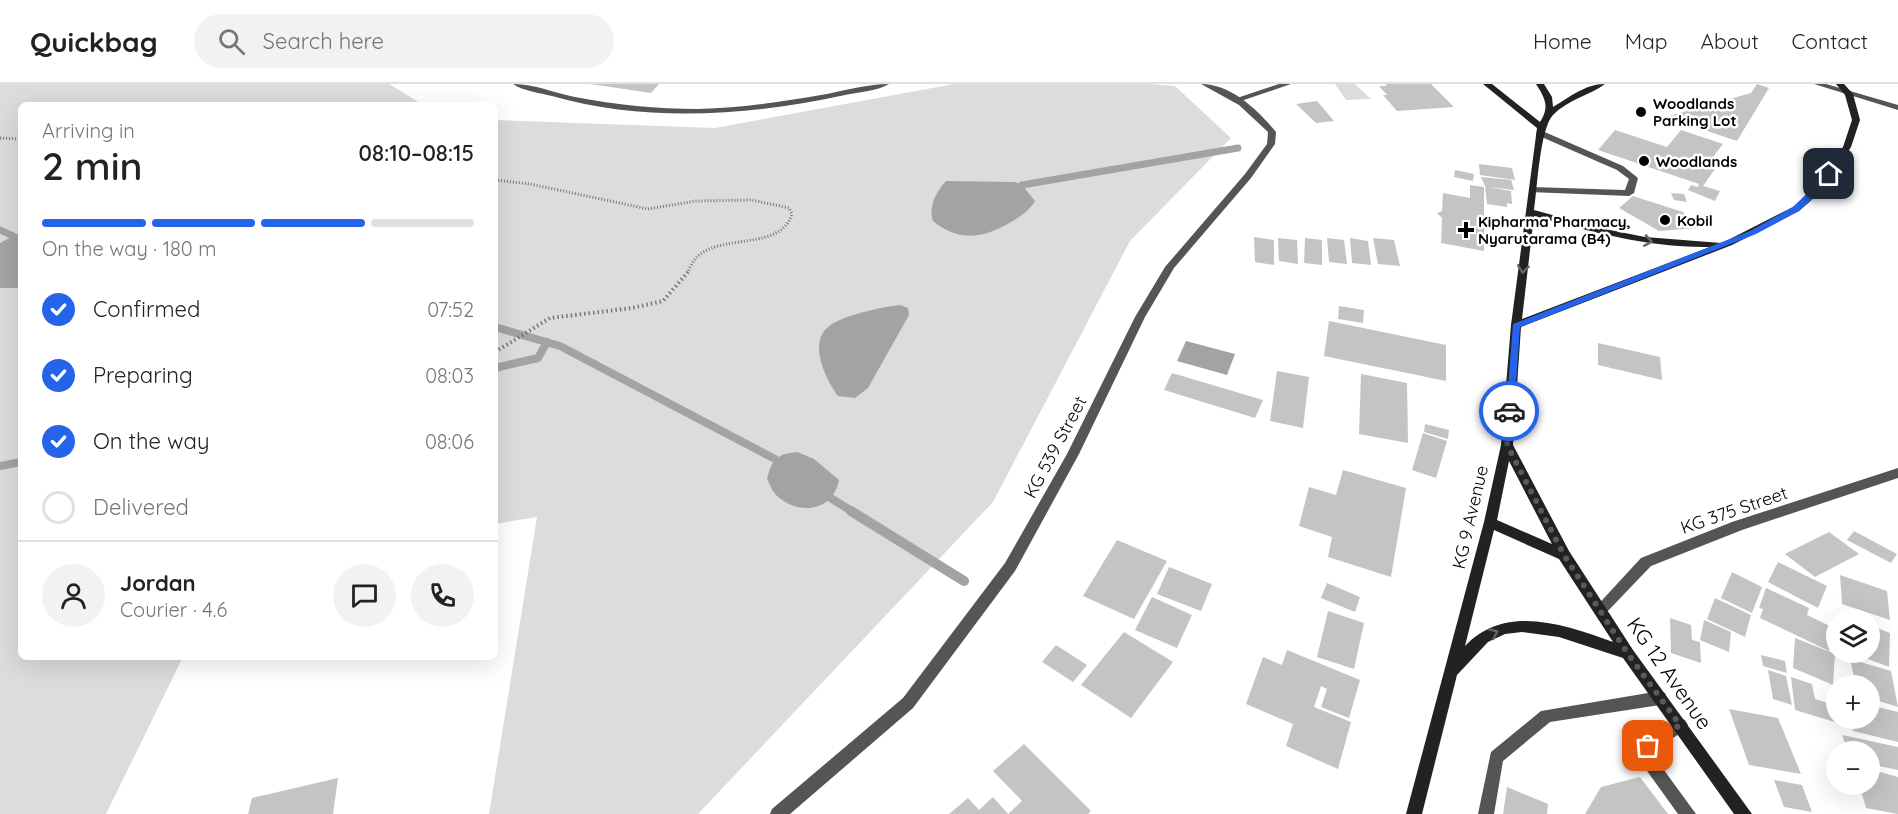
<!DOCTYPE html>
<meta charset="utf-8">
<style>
body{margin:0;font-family:Quicksand,sans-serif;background:#f2f2f2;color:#222;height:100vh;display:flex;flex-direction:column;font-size:22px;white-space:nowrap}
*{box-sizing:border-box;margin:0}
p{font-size:20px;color:#767676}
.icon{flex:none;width:33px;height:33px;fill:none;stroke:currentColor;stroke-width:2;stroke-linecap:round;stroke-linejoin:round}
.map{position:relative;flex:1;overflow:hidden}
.side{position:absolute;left:18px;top:18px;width:480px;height:558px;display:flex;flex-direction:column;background:#fff;border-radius:9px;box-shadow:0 6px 24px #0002}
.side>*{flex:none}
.tools{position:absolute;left:1826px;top:525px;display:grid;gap:12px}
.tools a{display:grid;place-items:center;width:54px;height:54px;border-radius:50%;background:#fff;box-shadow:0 6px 24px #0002;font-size:30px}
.pin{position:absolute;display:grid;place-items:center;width:51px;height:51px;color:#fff;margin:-26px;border-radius:12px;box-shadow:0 3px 9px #0006}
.courier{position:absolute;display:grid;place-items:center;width:60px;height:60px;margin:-30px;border:4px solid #2563eb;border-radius:50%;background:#fff;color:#222;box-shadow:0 2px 8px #0007}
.overview em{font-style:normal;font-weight:600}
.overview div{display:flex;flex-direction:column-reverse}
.overview{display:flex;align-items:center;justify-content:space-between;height:102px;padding:0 24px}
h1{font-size:39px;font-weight:600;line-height:45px}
.bar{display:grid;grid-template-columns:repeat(4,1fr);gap:9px 6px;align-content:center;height:72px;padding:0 24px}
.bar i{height:8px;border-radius:4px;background:#e0e0e0}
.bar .selected{background:#2563eb}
.bar p{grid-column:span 4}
.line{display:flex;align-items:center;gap:15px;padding:0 24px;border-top:2px solid #e0e0e0}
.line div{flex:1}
.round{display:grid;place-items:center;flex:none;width:63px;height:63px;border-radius:32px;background:#f2f2f2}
ol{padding:0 24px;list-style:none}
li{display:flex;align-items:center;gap:18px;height:66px}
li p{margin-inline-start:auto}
li .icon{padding:6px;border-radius:50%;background:#2563eb;color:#fff;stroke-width:4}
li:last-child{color:#767676}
li i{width:33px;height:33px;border:3px solid #e0e0e0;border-radius:50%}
header{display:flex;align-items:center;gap:36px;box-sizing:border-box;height:84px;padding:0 30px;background:#fff;border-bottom:2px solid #e0e0e0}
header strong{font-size:28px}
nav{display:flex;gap:33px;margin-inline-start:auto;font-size:21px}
.search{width:420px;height:54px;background:#f2f2f2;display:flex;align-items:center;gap:15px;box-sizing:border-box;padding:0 21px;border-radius:33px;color:#767676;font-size:22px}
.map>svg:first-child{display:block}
.green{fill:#dcdcdc}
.water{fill:#a3a3a3}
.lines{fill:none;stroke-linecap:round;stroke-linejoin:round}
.stream-far2{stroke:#a3a3a3;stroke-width:7}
.stream-far1{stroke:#a3a3a3;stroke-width:8}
.stream{stroke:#a3a3a3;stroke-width:10}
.building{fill:#c4c4c4}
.path-far1{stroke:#777;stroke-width:3;stroke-dasharray:1 2;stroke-linecap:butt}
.path{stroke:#777;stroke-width:4;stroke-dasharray:1.5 3;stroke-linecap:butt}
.service{fill:#555;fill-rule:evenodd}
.minor{fill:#555;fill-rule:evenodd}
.secondary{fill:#222;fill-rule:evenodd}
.oneway{stroke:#646464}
.route{fill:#2563eb}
.done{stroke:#595959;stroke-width:6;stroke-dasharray:0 10.8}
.poi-dot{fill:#000;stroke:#fff;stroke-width:2}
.labels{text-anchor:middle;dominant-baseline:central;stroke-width:5;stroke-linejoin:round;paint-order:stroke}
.far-poi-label{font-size:15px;font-weight:bold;fill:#000;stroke:#fff;text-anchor:start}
.street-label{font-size:18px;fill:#000;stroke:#fff}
.near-street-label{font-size:21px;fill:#000;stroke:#fff}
</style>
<header>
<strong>Quickbag</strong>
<div class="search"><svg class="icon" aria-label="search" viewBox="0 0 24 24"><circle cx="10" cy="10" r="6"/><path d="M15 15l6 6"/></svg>Search here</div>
<nav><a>Home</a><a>Map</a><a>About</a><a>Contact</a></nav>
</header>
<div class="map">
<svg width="1898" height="730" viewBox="0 0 1898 730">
<rect width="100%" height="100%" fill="#fff"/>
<g class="green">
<polygon points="0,0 389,0 420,19 420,21 21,21 21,573 183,573 106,730 0,730"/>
<polygon points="954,0 1148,0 1175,2 1231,54 1130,157 993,418 698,730 489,730 537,433 495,440 495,36 715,44"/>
<polygon points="1335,0 1355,0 1371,15 1346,16"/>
</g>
<g class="water">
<path d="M946,97L1015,98L1022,101L1035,117C1029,127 1021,132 1011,138C984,154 960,159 933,137C928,124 936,107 946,97Z"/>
<polygon points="21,148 21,204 0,204 0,159"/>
<path d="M900,221L908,224L909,231L868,304L855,314L838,312C826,296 808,259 828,243C842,231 882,223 900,221Z"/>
<polygon points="1186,257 1235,270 1227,291 1177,277"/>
<path d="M797,368L814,375L839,396C833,428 798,432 776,411C772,407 770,400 767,395C772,375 777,370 797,368Z"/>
</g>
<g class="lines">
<g class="stream-far2">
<polyline points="1022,101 1238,64"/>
<polyline points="0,146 13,152"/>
</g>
<g class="stream-far1">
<polyline points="495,243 560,262 775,375"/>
<polyline points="495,284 538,274 547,258"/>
<polyline points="0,382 21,378"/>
<polyline points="829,413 853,428"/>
</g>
<polyline class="stream" points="851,427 964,497"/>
</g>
<g class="building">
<polygon points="590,0 659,0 651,9"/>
<polygon points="1385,0 1431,0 1454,23 1397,27 1383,11 1387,11 1379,2 1387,2"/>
<polygon points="1757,0 1769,4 1737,57 1665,33 1751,9"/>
<polygon points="1317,17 1334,37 1316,39 1296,20"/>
<polygon points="1615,46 1667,63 1681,46 1723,60 1706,82 1715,85 1703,102 1720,107 1715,117 1688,106 1691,101 1698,103 1699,100 1598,66"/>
<polygon points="1479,80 1512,84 1515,96 1480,91"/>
<polygon points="1455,86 1474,90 1473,97 1454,93"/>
<polygon points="1481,93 1511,96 1514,106 1487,103 1511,107 1512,120 1507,119 1507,123 1487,120 1485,102"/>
<polygon points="1470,101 1484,103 1484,167 1441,159 1442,134 1437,129 1442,127 1443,109 1470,114"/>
<polygon points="1671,109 1684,110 1687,118 1674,116"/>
<polygon points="1633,112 1683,128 1698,144 1659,147 1619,124"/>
<polygon points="1254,153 1274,156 1274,181 1255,178"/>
<polygon points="1278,154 1297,156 1298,180 1279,177"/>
<polygon points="1305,154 1322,156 1322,181 1304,179"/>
<polygon points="1327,154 1344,156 1347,180 1329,178"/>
<polygon points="1350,154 1368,157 1371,181 1352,179"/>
<polygon points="1373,154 1394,156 1400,182 1378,180"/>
<polygon points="1339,222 1364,226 1363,239 1338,235"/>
<polygon points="1329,237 1446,261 1446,297 1324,272"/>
<polygon points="1598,259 1660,273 1662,296 1598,281"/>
<polygon points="1277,287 1309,293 1303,344 1270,337"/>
<polygon points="1172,289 1263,316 1255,334 1164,306"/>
<polygon points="1361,290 1407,299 1408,359 1359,350"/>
<polygon points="1425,340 1449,346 1448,355 1424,348"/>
<polygon points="1423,349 1447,357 1436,394 1412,386"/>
<polygon points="1343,386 1406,404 1391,493 1328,473 1332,453 1299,442 1309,403 1336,411"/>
<polygon points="1854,447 1897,470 1891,479 1847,456"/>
<polygon points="1829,448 1859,470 1815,493 1785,470"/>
<polygon points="1117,456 1167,477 1134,535 1083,512"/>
<polygon points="1778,478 1827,502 1818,524 1768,498"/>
<polygon points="1169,483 1212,500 1201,527 1157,510"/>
<polygon points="1732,488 1762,503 1752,529 1721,514"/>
<polygon points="1840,491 1887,507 1890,536 1842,520"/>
<polygon points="1327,499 1360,513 1355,528 1321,514"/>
<polygon points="1766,504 1809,524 1807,531 1834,544 1829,567 1760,534 1763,525 1759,524"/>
<polygon points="1152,513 1192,531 1177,564 1135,546"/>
<polygon points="1715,514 1751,531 1745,553 1707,535"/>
<polygon points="1328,527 1364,539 1354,585 1317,573"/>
<polygon points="1670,534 1691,541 1692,556 1700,558 1701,579 1671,569"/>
<polygon points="1704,536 1731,548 1729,568 1700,556"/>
<polygon points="1869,541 1890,549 1889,583 1852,569 1869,568"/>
<polygon points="1124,548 1173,578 1131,634 1081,601"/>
<polygon points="1795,554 1835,570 1833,601 1793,584"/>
<polygon points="1056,561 1087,581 1073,598 1042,578"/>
<polygon points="1287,566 1360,596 1349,634 1321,623 1327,605 1321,602 1314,623 1351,638 1338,685 1286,662 1293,640 1246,620 1263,573 1282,581"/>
<polygon points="1761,571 1785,577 1787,589 1763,582"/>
<polygon points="1850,575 1891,587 1898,623 1869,614 1869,602 1856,602"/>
<polygon points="1768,586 1786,592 1792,621 1773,615"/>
<polygon points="1791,593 1812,600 1815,615 1835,621 1838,639 1795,626"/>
<polygon points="1869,621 1898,628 1898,658 1853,647 1849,634 1869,634"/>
<polygon points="1729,625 1778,634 1801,690 1749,681"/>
<polygon points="1842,651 1898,663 1898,686 1869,680 1869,668 1848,668"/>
<polygon points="1024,660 1091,727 1088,730 1008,730 1022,717 993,687"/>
<polygon points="1869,685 1898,693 1898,730 1866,724 1859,700 1869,700"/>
<polygon points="1640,693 1668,730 1585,730 1601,703"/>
<polygon points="338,694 333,730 248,730 252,714"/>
<polygon points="1774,696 1802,701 1812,728 1784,723"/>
<polygon points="1507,703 1548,720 1547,730 1503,730"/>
<polygon points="993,713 1008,730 949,730 968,714 979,726"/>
</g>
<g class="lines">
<g class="path-far1">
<polyline points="0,54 21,55"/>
<path d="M495,96L530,100L648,125L696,117L752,116L789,124L792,130C781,167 722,149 697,173C693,177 690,184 687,189"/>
</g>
<polyline class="path" points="495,268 550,234 632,224 663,217 688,188"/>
<g class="service">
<polygon points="1279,0 1291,0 1238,18 1231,16"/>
<polygon points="1540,46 1623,82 1638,94 1634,109 1629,112 1529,108 1529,104 1532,103 1625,106 1629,95 1617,86 1537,51 1536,49"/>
<polygon points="1660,607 1665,609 1667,614 1665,619 1660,621 1550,638 1503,677 1494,730 1478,730 1491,668 1541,627"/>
<polygon points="1680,634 1685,636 1688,641 1685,646 1655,666 1653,671 1696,730 1678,730 1637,673 1643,657"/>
</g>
<g class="minor">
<path d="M513,0C535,0 554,9 575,13C616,21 657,25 698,25C740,24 781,18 821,11C844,7 866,0 889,0C878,7 859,8 845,11C750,32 646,39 552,12C540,9 523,7 513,0Z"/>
<path d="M1201,0C1231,0 1258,26 1276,48L1275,60L1251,94L1174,184L1145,233L1079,370L1015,487L913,624L790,730H770L772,725L903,614L1005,479L1067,370L1135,233L1165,183L1245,90L1267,60L1268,48L1239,21Z"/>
<polygon points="1814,0 1826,0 1898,21 1898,26"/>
<polygon points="1898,384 1898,394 1742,446 1651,482 1605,530 1600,532 1595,530 1593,526 1641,474 1732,438"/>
</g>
<path class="secondary" d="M1483,0H1492L1540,38C1550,23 1545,14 1536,0H1544L1552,13L1553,23C1570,13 1585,0 1605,0C1590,11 1567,16 1553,31C1540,44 1537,106 1534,126L1600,144L1645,153L1721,159L1726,157L1793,123L1817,102L1843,63L1852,36L1845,11L1836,0H1844L1853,10L1860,36L1851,63L1823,106L1799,127L1732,161L1521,243L1513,361L1569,467L1633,566L1752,730H1734L1623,574L1559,553L1522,548L1505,550L1488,558L1457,591L1422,730H1406L1484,438L1501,361L1511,241L1537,44ZM1534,132C1592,148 1649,164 1710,163L1522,235ZM1509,377L1552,460L1497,436ZM1494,446L1559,475L1613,558C1565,541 1506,519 1465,562Z"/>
</g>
<defs><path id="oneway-chevron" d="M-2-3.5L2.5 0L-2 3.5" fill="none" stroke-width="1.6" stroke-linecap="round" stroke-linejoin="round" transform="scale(1.5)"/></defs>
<g class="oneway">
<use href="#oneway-chevron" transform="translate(1648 157) rotate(9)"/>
<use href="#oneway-chevron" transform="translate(1523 185) rotate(97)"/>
<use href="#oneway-chevron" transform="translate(1494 549) rotate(-24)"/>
</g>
<polygon class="route" points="1829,88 1833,90 1823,105 1799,127 1756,150 1520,243 1514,327 1506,329 1513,240 1750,147 1793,123"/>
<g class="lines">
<polyline class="done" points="1509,327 1507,361 1564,471 1628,570 1680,641 1648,662"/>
</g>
<g class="poi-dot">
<circle cx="1641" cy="28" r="6"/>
<circle cx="1644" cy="77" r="6"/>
<circle cx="1665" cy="136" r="6"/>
<path d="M1463 137h6v6h6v6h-6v6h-6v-6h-6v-6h6z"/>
</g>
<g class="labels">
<g class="far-poi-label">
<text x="1653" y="19">Woodlands<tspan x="1653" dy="17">Parking Lot</tspan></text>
<text x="1656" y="77">Woodlands</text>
<text x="1677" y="136">Kobil</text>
<text x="1478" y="137">Kipharma Pharmacy,<tspan x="1478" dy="17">Nyarutarama (B4)</tspan></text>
</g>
<g class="street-label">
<text transform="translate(1055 363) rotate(-62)">KG 539 Street</text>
<text transform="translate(1734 426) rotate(-19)">KG 375 Street</text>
<text transform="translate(1470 433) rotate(-77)">KG 9 Avenue</text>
</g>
<g class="near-street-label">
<text transform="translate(1670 589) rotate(55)">KG 12 Avenue</text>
</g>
</g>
</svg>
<div class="tools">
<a><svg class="icon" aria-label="layers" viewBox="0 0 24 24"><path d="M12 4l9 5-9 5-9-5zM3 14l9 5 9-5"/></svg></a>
<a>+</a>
<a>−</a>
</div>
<div class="pin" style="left:1648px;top:662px;background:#ea580c"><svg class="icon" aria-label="bag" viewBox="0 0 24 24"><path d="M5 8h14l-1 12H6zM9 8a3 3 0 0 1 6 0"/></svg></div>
<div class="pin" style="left:1829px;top:90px;background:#1f2937"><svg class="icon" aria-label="home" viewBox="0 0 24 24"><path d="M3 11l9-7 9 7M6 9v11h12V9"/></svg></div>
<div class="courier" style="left:1509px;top:327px"><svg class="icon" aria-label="car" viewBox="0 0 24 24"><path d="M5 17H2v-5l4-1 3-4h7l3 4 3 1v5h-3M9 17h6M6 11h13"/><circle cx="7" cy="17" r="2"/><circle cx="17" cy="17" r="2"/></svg></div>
<section class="side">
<div class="overview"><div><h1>2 min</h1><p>Arriving in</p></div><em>08:10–08:15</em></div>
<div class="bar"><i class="selected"></i><i class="selected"></i><i class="selected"></i><i></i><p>On the way · 180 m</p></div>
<ol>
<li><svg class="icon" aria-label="check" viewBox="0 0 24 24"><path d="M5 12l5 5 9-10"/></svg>Confirmed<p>07:52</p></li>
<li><svg class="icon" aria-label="check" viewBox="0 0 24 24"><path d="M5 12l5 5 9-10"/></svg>Preparing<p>08:03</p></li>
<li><svg class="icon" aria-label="check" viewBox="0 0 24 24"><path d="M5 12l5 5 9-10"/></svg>On the way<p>08:06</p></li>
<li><i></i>Delivered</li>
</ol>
<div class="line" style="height:108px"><a class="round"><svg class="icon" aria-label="person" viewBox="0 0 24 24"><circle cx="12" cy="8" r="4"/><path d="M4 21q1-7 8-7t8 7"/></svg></a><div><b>Jordan</b><p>Courier · 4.6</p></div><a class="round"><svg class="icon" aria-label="chat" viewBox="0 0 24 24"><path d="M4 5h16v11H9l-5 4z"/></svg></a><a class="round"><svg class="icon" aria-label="phone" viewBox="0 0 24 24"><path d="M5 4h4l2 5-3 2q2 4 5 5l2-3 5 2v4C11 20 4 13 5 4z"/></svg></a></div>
</section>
</div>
